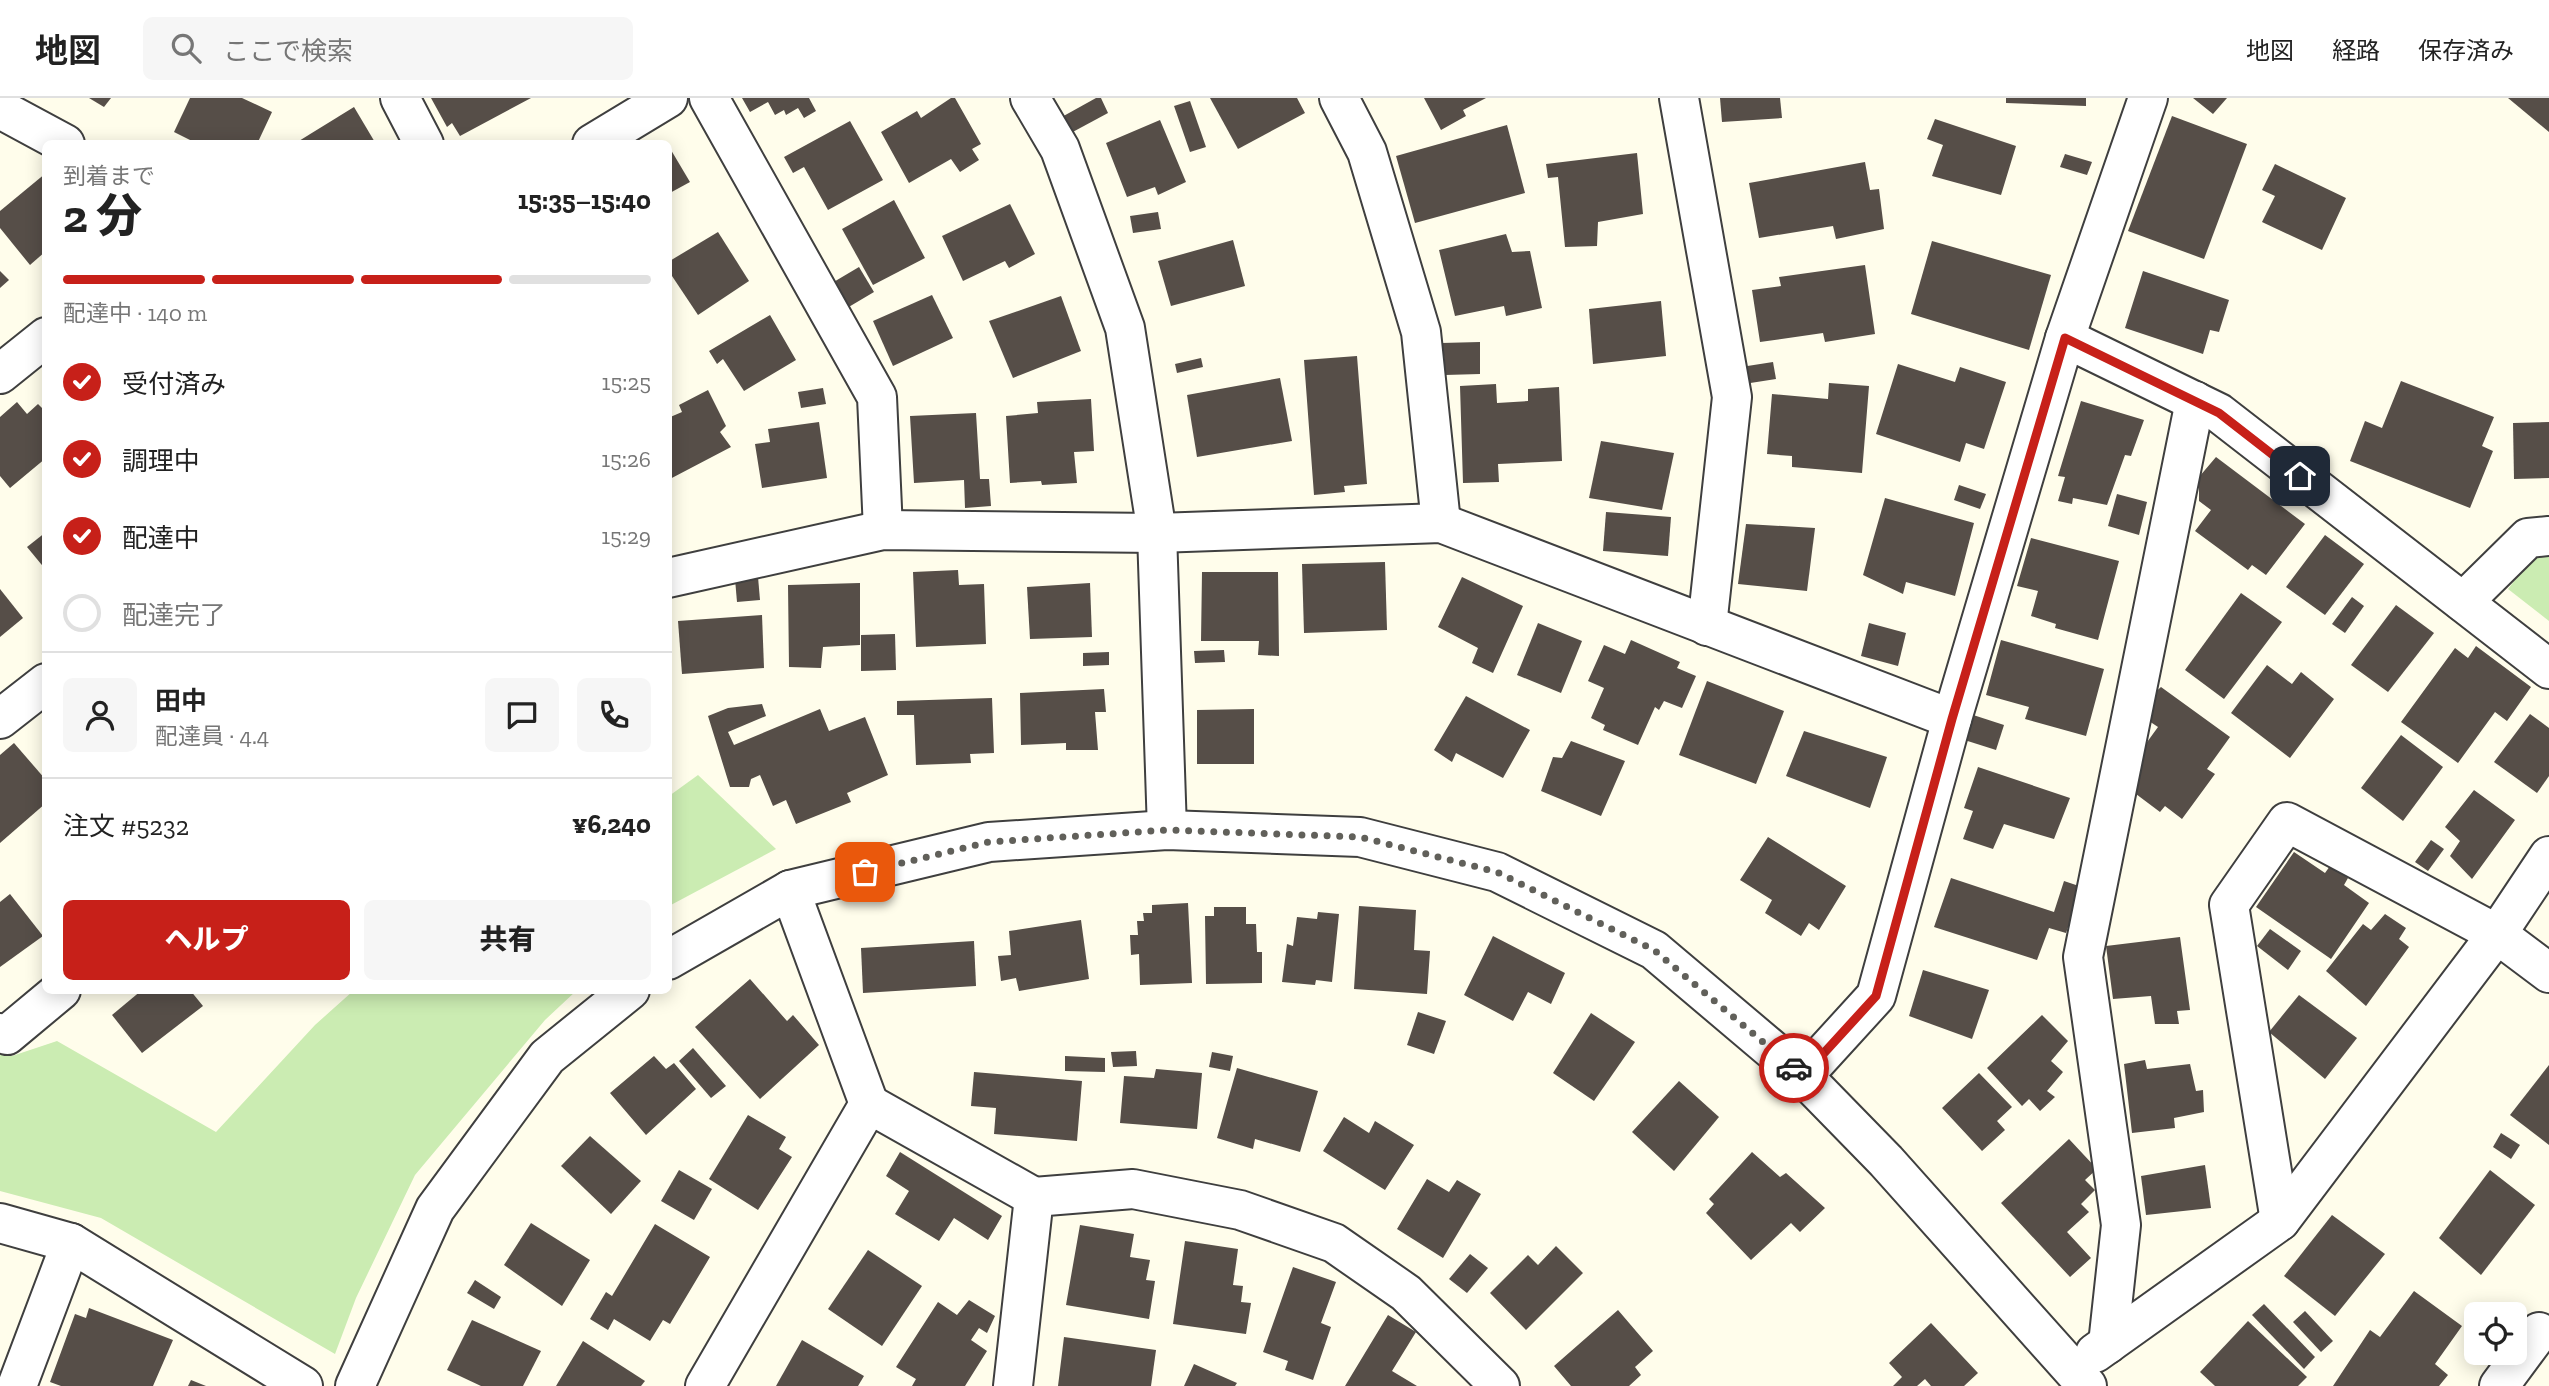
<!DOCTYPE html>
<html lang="ja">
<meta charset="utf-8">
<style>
body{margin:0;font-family:"Zilla Slab","Noto Sans JP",serif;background:#f6f6f6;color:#222;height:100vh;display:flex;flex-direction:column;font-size:26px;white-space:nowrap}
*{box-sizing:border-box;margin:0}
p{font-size:23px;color:#767676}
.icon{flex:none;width:38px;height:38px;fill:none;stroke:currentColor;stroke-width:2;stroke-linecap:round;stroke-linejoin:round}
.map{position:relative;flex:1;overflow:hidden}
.drawer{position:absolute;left:42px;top:42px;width:630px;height:854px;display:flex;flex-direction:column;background:#fff;border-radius:10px;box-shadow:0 4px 18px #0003}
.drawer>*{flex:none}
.fabs{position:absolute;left:2464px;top:1204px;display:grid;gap:14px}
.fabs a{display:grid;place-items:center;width:63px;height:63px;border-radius:10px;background:#fff;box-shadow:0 4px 18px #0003;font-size:35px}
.pin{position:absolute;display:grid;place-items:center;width:60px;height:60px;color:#fff;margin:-30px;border-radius:14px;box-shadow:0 4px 10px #0006}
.courier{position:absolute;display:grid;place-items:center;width:70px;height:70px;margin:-35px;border:5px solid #c72019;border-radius:50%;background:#fff;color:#222;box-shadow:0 2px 9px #0007}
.summary em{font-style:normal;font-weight:800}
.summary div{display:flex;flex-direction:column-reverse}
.summary{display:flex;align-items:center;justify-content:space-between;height:119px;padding:0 21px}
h1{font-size:46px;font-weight:800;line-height:52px}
.bar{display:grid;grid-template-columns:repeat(4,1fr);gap:10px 7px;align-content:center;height:84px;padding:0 21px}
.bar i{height:9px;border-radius:5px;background:#e0e0e0}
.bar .active{background:#c72019}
.bar p{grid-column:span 4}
.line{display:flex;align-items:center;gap:18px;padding:0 21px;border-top:2px solid #e0e0e0}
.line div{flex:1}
.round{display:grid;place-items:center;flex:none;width:74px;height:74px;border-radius:10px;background:#f6f6f6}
ol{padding:0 21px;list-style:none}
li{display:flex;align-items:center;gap:21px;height:77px}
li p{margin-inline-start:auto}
li .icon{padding:7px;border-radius:50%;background:#c72019;color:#fff;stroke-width:4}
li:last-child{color:#767676}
li i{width:38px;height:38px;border:4px solid #e0e0e0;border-radius:50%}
.primary-button{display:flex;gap:14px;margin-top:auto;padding:14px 21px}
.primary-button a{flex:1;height:80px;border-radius:10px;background:#c72019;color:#fff;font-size:28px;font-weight:800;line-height:80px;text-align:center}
.primary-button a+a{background:#f6f6f6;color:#222}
header{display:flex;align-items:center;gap:42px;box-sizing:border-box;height:98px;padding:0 35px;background:#fff;border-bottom:2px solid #e0e0e0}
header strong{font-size:33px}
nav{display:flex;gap:38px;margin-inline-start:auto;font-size:24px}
.search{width:490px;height:63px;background:#f6f6f6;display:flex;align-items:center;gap:18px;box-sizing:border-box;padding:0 24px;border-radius:10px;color:#767676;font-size:26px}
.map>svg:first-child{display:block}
.green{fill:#cbecb2}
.building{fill:#564e48}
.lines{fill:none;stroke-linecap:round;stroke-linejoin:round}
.minor-casing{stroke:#3f3f3f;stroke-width:42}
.minor{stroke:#fff;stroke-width:38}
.done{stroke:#61605a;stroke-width:7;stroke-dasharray:0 12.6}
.route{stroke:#c72019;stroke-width:9}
</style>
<header>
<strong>地図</strong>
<div class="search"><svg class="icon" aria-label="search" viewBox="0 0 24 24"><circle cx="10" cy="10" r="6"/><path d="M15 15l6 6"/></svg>ここで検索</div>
<nav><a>地図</a><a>経路</a><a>保存済み</a></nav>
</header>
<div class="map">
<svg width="2549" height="1288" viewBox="0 0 2549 1288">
<rect width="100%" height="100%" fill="#fffdeb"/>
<g class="green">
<polygon points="2549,455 2549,523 2508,491 2535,456"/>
<polygon points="698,677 776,751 669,808 669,698"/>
<polygon points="353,893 576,893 545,922 415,1077 356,1200 335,1256 101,1120 0,1093 0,956 12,958 57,943 216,1034 315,927"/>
</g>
<g class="building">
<polygon points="89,0 111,0 104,9"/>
<polygon points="190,0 242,0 272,14 257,46 198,46 174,34"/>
<polygon points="431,0 531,0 460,38 452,25 447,29"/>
<polygon points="742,0 809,0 816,13 804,20 798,10 786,17 784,12 775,17 768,4 750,14"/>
<polygon points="951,0 955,0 981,46 972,51 979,62 960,74 951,61 909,85 881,34 917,13 921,20"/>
<polygon points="1096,0 1101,0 1108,15 1069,36 1060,20"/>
<polygon points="1210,0 1297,0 1305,15 1238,51"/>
<polygon points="1424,0 1486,0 1463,12 1466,18 1441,32"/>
<polygon points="1720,0 1780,0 1782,20 1722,24"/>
<polygon points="2006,0 2086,0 2086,8 2006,5"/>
<polygon points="2193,0 2227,0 2213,16"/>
<polygon points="2508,0 2549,0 2549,34"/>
<polygon points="1190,3 1206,49 1190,54 1174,8"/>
<polygon points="354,9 376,46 294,46"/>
<polygon points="2172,18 2247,46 2204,161 2128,133"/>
<polygon points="1935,21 2016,48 2001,97 1932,78 1943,47 1927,41"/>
<polygon points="1160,22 1186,84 1158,97 1155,89 1127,99 1106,45"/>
<polygon points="850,23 883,82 828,112 804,69 793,75 784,59"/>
<polygon points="1507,27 1525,95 1415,125 1396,58"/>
<polygon points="668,47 690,84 668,96"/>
<polygon points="1637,55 1643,116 1598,124 1597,148 1565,149 1558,79 1548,80 1546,66"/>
<polygon points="2065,56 2092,64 2087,77 2060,69"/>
<polygon points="1865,64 1870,92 1879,91 1884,131 1836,141 1833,128 1759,140 1749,85"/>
<polygon points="2275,66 2346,100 2322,152 2262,124 2275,98 2262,92"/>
<polygon points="46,75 46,153 30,167 0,130 0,113"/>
<polygon points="894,102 925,160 873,187 842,131"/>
<polygon points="1010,106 1035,156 1009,170 1005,163 963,183 942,138"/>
<polygon points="1158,114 1161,131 1133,135 1130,118"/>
<polygon points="718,134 749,183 698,217 668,172 668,164"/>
<polygon points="1506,136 1512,154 1530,153 1542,210 1506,218 1504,208 1455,218 1439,152"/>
<polygon points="1233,142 1245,188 1171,208 1158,163"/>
<polygon points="1932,143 2051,177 2029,252 1911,216"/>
<polygon points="1865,167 1875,236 1825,244 1823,235 1760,244 1752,192 1781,188 1779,179"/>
<polygon points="859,169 874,194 847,210 832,185"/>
<polygon points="0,173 9,182 0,190"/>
<polygon points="2143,173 2229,202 2219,234 2210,232 2203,256 2125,230"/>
<polygon points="932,197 953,240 893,268 873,223"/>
<polygon points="1061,198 1081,253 1013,280 989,223"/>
<polygon points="1661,203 1666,258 1593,266 1589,211"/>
<polygon points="770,217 796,262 744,293 723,261 717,266 709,253"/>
<polygon points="1480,244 1480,276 1445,277 1444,257 1441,245"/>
<polygon points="1357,258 1367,386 1344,388 1345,394 1314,397 1304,262"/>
<polygon points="1201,260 1203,269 1177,275 1175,266"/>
<polygon points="1773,264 1776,281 1744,286 1741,269"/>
<polygon points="1898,266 1955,284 1960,269 2006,284 1984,351 1966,345 1960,364 1876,336"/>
<polygon points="1280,280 1292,343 1197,359 1187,297"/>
<polygon points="2401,283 2494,319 2482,348 2493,353 2470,410 2350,363 2365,323 2382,330"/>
<polygon points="1829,285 1869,288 1862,375 1792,369 1792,358 1767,356 1772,296 1828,301"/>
<polygon points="1496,286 1497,305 1528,303 1528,291 1559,289 1562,363 1498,366 1499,384 1463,385 1460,288"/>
<polygon points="823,290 826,306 801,310 798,294"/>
<polygon points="708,292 726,328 720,334 731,349 668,382 668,320 682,314 679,307"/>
<polygon points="1091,301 1094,353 1074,354 1077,385 1042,387 1041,383 1010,385 1006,318 1038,315 1037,304"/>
<polygon points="2081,303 2144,322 2131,358 2125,357 2107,407 2073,400 2072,406 2058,403 2065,379 2058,378"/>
<polygon points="17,304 27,316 38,306 46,314 46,360 10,390 0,378 0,319"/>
<polygon points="976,315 980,381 989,381 991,408 965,410 964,382 914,385 910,318"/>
<polygon points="819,324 827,380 762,390 755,346 770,344 768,331"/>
<polygon points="2549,324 2549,380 2514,381 2513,325"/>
<polygon points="1601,343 1674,355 1662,412 1589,400"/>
<polygon points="2216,359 2305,426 2266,477 2252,467 2248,472 2195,433 2211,412 2199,403 2199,379"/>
<polygon points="1959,387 1986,396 1980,411 1954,402"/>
<polygon points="2117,396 2147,404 2139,437 2108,428"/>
<polygon points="1885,400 1974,425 1955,498 1906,484 1903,496 1863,477"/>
<polygon points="1606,414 1671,419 1668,458 1603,453"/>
<polygon points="1746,426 1815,430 1807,493 1738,486"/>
<polygon points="46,434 46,472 27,449"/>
<polygon points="2325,437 2364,466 2325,517 2286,489"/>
<polygon points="2031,440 2119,463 2098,542 2055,530 2056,526 2031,518 2038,493 2017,488"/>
<polygon points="1385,464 1387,532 1304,535 1302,466"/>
<polygon points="958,472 959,487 984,486 986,546 916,549 913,474"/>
<polygon points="1202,474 1278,474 1279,558 1258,557 1259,543 1201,543"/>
<polygon points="758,479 760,502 737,504 735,481"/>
<polygon points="1462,479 1523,508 1493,575 1472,565 1478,550 1438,529"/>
<polygon points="860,485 860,547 823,549 821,570 789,569 788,487"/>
<polygon points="1090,485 1092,539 1030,541 1027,489"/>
<polygon points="0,491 23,520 0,539"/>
<polygon points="2241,495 2282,524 2224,601 2185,572"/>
<polygon points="2352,499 2364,508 2345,535 2332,526"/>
<polygon points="2396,507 2434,535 2388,594 2351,567"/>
<polygon points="762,517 764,570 682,576 678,523"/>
<polygon points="1538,525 1582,543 1561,595 1517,577"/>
<polygon points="1869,525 1906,535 1898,568 1861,558"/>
<polygon points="895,536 896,572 861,573 861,537"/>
<polygon points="1631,542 1680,564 1677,570 1696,578 1682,610 1664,603 1659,612 1655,609 1638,647 1603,632 1605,627 1591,620 1604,590 1588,583 1604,547 1625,556"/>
<polygon points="2001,542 2104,571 2086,638 2025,621 2029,609 1986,597"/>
<polygon points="2476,548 2531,589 2507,623 2495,614 2458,665 2401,624 2455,550 2468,560"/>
<polygon points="1224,552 1225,564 1195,565 1194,553"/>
<polygon points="1109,554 1109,567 1083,568 1083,555"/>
<polygon points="2267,567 2292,586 2301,574 2334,601 2290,660 2231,615"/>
<polygon points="1707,583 1784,613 1756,686 1679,657"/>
<polygon points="2161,589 2230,639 2207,671 2215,676 2182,721 2165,708 2160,714 2128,690 2129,669 2158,629 2146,621 2143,605"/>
<polygon points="1104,591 1106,614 1095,614 1098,652 1066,652 1066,645 1021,647 1020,595"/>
<polygon points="1466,598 1530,632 1503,680 1456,655 1452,664 1434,652"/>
<polygon points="992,600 994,655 970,656 971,665 916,667 914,617 897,617 897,603"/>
<polygon points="762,606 766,618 728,634 734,647 820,611 829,633 865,619 888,677 847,695 851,704 796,726 786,702 773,708 760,677 751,681 749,689 730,689 708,618 728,610"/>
<polygon points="1254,611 1254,666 1197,666 1197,612"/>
<polygon points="1964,614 2004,627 1996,652 1955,639"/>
<polygon points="2530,616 2549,630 2549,678 2537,695 2494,664"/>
<polygon points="1804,633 1887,659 1870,710 1786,678"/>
<polygon points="2401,637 2443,669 2403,723 2361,690"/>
<polygon points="1571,643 1625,663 1601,718 1541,693 1553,659 1562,660"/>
<polygon points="14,645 46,682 46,705 0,745 0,657"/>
<polygon points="1978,669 2070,700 2054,741 2004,726 1993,751 1963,741 1973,713 1964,710"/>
<polygon points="2474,692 2515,722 2472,781 2450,758 2460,743 2445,729"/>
<polygon points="1768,739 1846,788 1819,832 1809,825 1801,838 1765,815 1772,802 1740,782"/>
<polygon points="2431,742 2444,751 2428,773 2415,764"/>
<polygon points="2294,754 2325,775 2330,768 2348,780 2344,787 2369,805 2331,861 2256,809"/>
<polygon points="1951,780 2054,814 2064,783 2082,789 2066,835 2049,830 2037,862 1934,829"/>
<polygon points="10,796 43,838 0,869 0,804"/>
<polygon points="1188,805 1192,885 1140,887 1139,856 1131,857 1130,837 1138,837 1137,823 1144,823 1143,815 1152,815 1152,807"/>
<polygon points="1359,808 1416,812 1414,852 1430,853 1427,896 1354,891"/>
<polygon points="1214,809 1246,809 1246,826 1256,826 1257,854 1262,854 1262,885 1206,886 1205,818 1214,818"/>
<polygon points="1318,814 1339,816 1332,884 1316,882 1315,887 1282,884 1287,846 1293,848 1297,819 1317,821"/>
<polygon points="2385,816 2406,830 2399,841 2409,849 2366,908 2326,873 2363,826 2371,832"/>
<polygon points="1081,822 1089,881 1019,893 1016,880 1001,883 998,858 1011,857 1009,833"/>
<polygon points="2270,831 2301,853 2288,872 2257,848"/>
<polygon points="1493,838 1565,875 1551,906 1528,894 1513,923 1464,897"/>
<polygon points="2180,839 2190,912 2177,913 2179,926 2155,926 2151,898 2113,901 2106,848"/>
<polygon points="974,843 976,888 863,895 861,850"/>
<polygon points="1923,872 1989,892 1972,941 1909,918"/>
<polygon points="750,881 787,923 793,917 819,947 760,1001 695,929"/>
<polygon points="142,892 190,892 203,908 142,955 112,917"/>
<polygon points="2299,897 2357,940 2325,981 2269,934"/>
<polygon points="1418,914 1446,923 1434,956 1407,947"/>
<polygon points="1591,915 1635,944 1594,1003 1553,975"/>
<polygon points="2042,917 2068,943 2051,963 2063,974 2047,993 2055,999 2040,1013 2029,1001 2022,1008 1987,970"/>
<polygon points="693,950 726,988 711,1000 679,963"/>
<polygon points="1136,953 1137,968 1113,969 1111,954"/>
<polygon points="1212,954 1233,958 1230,973 1209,969"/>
<polygon points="654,958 666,971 674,965 696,991 646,1037 610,995"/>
<polygon points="1065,958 1105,960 1105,974 1065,973"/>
<polygon points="2145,962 2147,971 2190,966 2196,993 2203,992 2204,1014 2174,1020 2175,1030 2132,1035 2124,966"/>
<polygon points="2549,967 2549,1047 2510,1017"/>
<polygon points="1237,970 1318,993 1300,1054 1255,1041 1253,1051 1217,1040"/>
<polygon points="1156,971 1202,975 1197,1031 1120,1025 1124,978 1154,980"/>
<polygon points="974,974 1082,983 1077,1043 994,1036 996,1010 971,1008"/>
<polygon points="1979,975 2012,1009 1997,1023 2005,1032 1982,1053 1942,1010"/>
<polygon points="1679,983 1719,1019 1674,1073 1632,1034"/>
<polygon points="748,1017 786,1039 779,1051 792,1059 758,1112 709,1081"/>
<polygon points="1344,1019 1369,1035 1375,1023 1414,1047 1385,1092 1323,1053"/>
<polygon points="2501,1035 2520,1047 2511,1061 2493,1049"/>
<polygon points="590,1038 641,1083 611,1116 561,1068"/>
<polygon points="2069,1041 2097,1071 2085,1082 2095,1092 2081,1106 2089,1114 2067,1134 2091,1160 2070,1179 2001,1105"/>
<polygon points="900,1054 1002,1118 988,1142 954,1120 939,1143 895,1116 909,1093 886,1078"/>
<polygon points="1752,1054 1780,1079 1786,1075 1825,1110 1800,1134 1791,1125 1751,1162 1706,1115 1714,1106 1709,1101"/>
<polygon points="2205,1067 2211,1110 2146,1117 2141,1078"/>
<polygon points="679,1072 712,1091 694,1122 661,1103"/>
<polygon points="2490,1072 2535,1107 2481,1177 2439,1140"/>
<polygon points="1427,1081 1449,1094 1457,1082 1481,1096 1443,1160 1397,1131"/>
<polygon points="2332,1117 2385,1156 2335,1218 2284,1178"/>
<polygon points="531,1125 590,1162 562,1208 504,1167"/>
<polygon points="655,1126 710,1159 670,1226 663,1222 650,1243 614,1221 608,1232 590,1221 606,1194 612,1198"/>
<polygon points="1080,1127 1134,1136 1130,1159 1150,1162 1146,1182 1155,1183 1149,1221 1066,1207"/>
<polygon points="1185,1143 1238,1151 1233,1187 1243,1188 1241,1204 1251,1205 1246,1236 1173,1226"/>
<polygon points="1556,1148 1583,1175 1526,1232 1490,1195 1528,1157 1538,1167"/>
<polygon points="868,1152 922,1188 882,1248 828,1211"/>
<polygon points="1470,1156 1488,1170 1467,1195 1449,1181"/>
<polygon points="1293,1169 1336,1184 1321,1225 1331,1229 1313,1282 1285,1272 1288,1263 1263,1254"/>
<polygon points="475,1182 501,1199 494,1211 467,1195"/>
<polygon points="2414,1193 2462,1228 2435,1266 2448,1277 2439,1288 2333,1288 2370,1232 2380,1239"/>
<polygon points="969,1202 995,1218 987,1235 979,1230 971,1242 987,1253 965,1288 912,1288 916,1281 896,1269 938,1204 957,1217"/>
<polygon points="2264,1206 2315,1259 2304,1271 2252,1217"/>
<polygon points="89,1210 173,1242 153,1288 61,1288 50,1284 75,1216 86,1220"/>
<polygon points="1618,1212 1653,1253 1635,1269 1641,1277 1629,1288 1571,1288 1554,1268"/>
<polygon points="2305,1213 2333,1243 2321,1254 2293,1224"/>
<polygon points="1388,1217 1416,1234 1392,1273 1417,1288 1345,1288"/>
<polygon points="472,1222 541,1253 523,1288 481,1288 447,1272"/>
<polygon points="2248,1223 2307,1279 2298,1288 2215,1288 2200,1274"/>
<polygon points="1931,1225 1978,1275 1964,1288 1931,1288 1925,1281 1917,1288 1893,1288 1902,1279 1889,1265"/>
<polygon points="1064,1239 1156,1252 1151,1288 1058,1288"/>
<polygon points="802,1242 864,1278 858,1288 776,1288"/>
<polygon points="583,1243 645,1283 641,1288 556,1288"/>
<polygon points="1194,1266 1237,1285 1235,1288 1184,1288"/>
<polygon points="191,1282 206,1288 188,1288"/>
</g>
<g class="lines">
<g class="minor-casing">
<g id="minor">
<polyline points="400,0 424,46"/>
<polyline points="709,0 877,299 883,432"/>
<polyline points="1030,0 1060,51 1125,230 1157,435 1167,732"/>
<polyline points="1339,0 1367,54 1421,234 1441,425"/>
<polyline points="1679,0 1732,299 1707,528"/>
<polyline points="0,11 65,46"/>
<polyline points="592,46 668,0"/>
<polyline points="2065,240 2219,315 2549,571"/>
<polyline points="0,276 46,239"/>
<polyline points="668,480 883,432 1157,435 1441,425 1952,621"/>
<polyline points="2463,504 2528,440 2549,438"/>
<polyline points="0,621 46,585"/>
<polyline points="668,862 790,792 989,744 1167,732 1360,739 1497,774 1654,852 1803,978 1886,1063 2087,1288"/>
<polyline points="0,935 7,937 61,892"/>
<polyline points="1803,978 1876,898 1952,621 2065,240 2148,0"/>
<polyline points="869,1006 1034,1099"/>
<polyline points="2280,1123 2229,807 2287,724 2497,836 2549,875"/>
<polyline points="0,1125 71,1145 303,1288"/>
<polyline points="2108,1246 2121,1127 2083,859 2195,303"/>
<polyline points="2095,1255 2280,1123 2497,836 2549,758"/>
<polyline points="17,1288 71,1145"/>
<polyline points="355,1288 435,1111 547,959 630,892"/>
<polyline points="705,1288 869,1006 790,792"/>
<polyline points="1013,1288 1034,1099 1133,1091 1240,1112 1334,1145 1406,1195 1500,1288"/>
<polyline points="2499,1288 2539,1234"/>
</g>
</g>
<use href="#minor" class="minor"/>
</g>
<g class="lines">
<polyline class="done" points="865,774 989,744 1167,732 1360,739 1497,774 1654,852 1794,970"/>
<polyline class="route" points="1794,970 1803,978 1876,898 1952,621 2065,240 2219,315 2300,378"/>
</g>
</svg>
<div class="fabs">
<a><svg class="icon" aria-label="locate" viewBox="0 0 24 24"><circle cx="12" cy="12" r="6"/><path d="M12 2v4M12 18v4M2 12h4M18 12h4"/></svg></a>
</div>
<div class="pin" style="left:865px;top:774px;background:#ea580c"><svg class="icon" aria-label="bag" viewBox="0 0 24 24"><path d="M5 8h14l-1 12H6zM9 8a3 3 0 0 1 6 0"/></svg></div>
<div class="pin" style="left:2300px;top:378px;background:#1f2937"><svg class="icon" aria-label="home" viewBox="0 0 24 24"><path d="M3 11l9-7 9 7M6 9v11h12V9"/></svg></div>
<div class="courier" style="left:1794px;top:970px"><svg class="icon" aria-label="car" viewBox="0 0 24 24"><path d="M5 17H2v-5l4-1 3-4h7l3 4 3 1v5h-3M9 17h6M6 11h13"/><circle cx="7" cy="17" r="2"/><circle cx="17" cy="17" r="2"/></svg></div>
<section class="drawer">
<div class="summary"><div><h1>2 分</h1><p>到着まで</p></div><em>15:35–15:40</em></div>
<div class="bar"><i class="active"></i><i class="active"></i><i class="active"></i><i></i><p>配達中 · 140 m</p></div>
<ol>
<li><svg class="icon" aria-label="check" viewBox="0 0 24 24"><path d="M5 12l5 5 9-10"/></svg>受付済み<p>15:25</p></li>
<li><svg class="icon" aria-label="check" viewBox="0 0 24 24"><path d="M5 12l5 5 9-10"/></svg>調理中<p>15:26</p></li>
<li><svg class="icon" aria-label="check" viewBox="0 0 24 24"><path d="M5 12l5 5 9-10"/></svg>配達中<p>15:29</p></li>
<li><i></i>配達完了</li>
</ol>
<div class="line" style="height:126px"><a class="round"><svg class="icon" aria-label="person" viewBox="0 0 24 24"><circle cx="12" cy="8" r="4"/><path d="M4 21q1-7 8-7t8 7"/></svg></a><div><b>田中</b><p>配達員 · 4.4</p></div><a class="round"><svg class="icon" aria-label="chat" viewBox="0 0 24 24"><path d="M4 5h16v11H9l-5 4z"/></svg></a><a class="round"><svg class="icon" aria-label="phone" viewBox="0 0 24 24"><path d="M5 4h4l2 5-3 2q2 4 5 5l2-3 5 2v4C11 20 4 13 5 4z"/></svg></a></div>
<div class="line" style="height:91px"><div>注文 #5232</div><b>¥6,240</b></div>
<div class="primary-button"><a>ヘルプ</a><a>共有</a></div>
</section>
</div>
